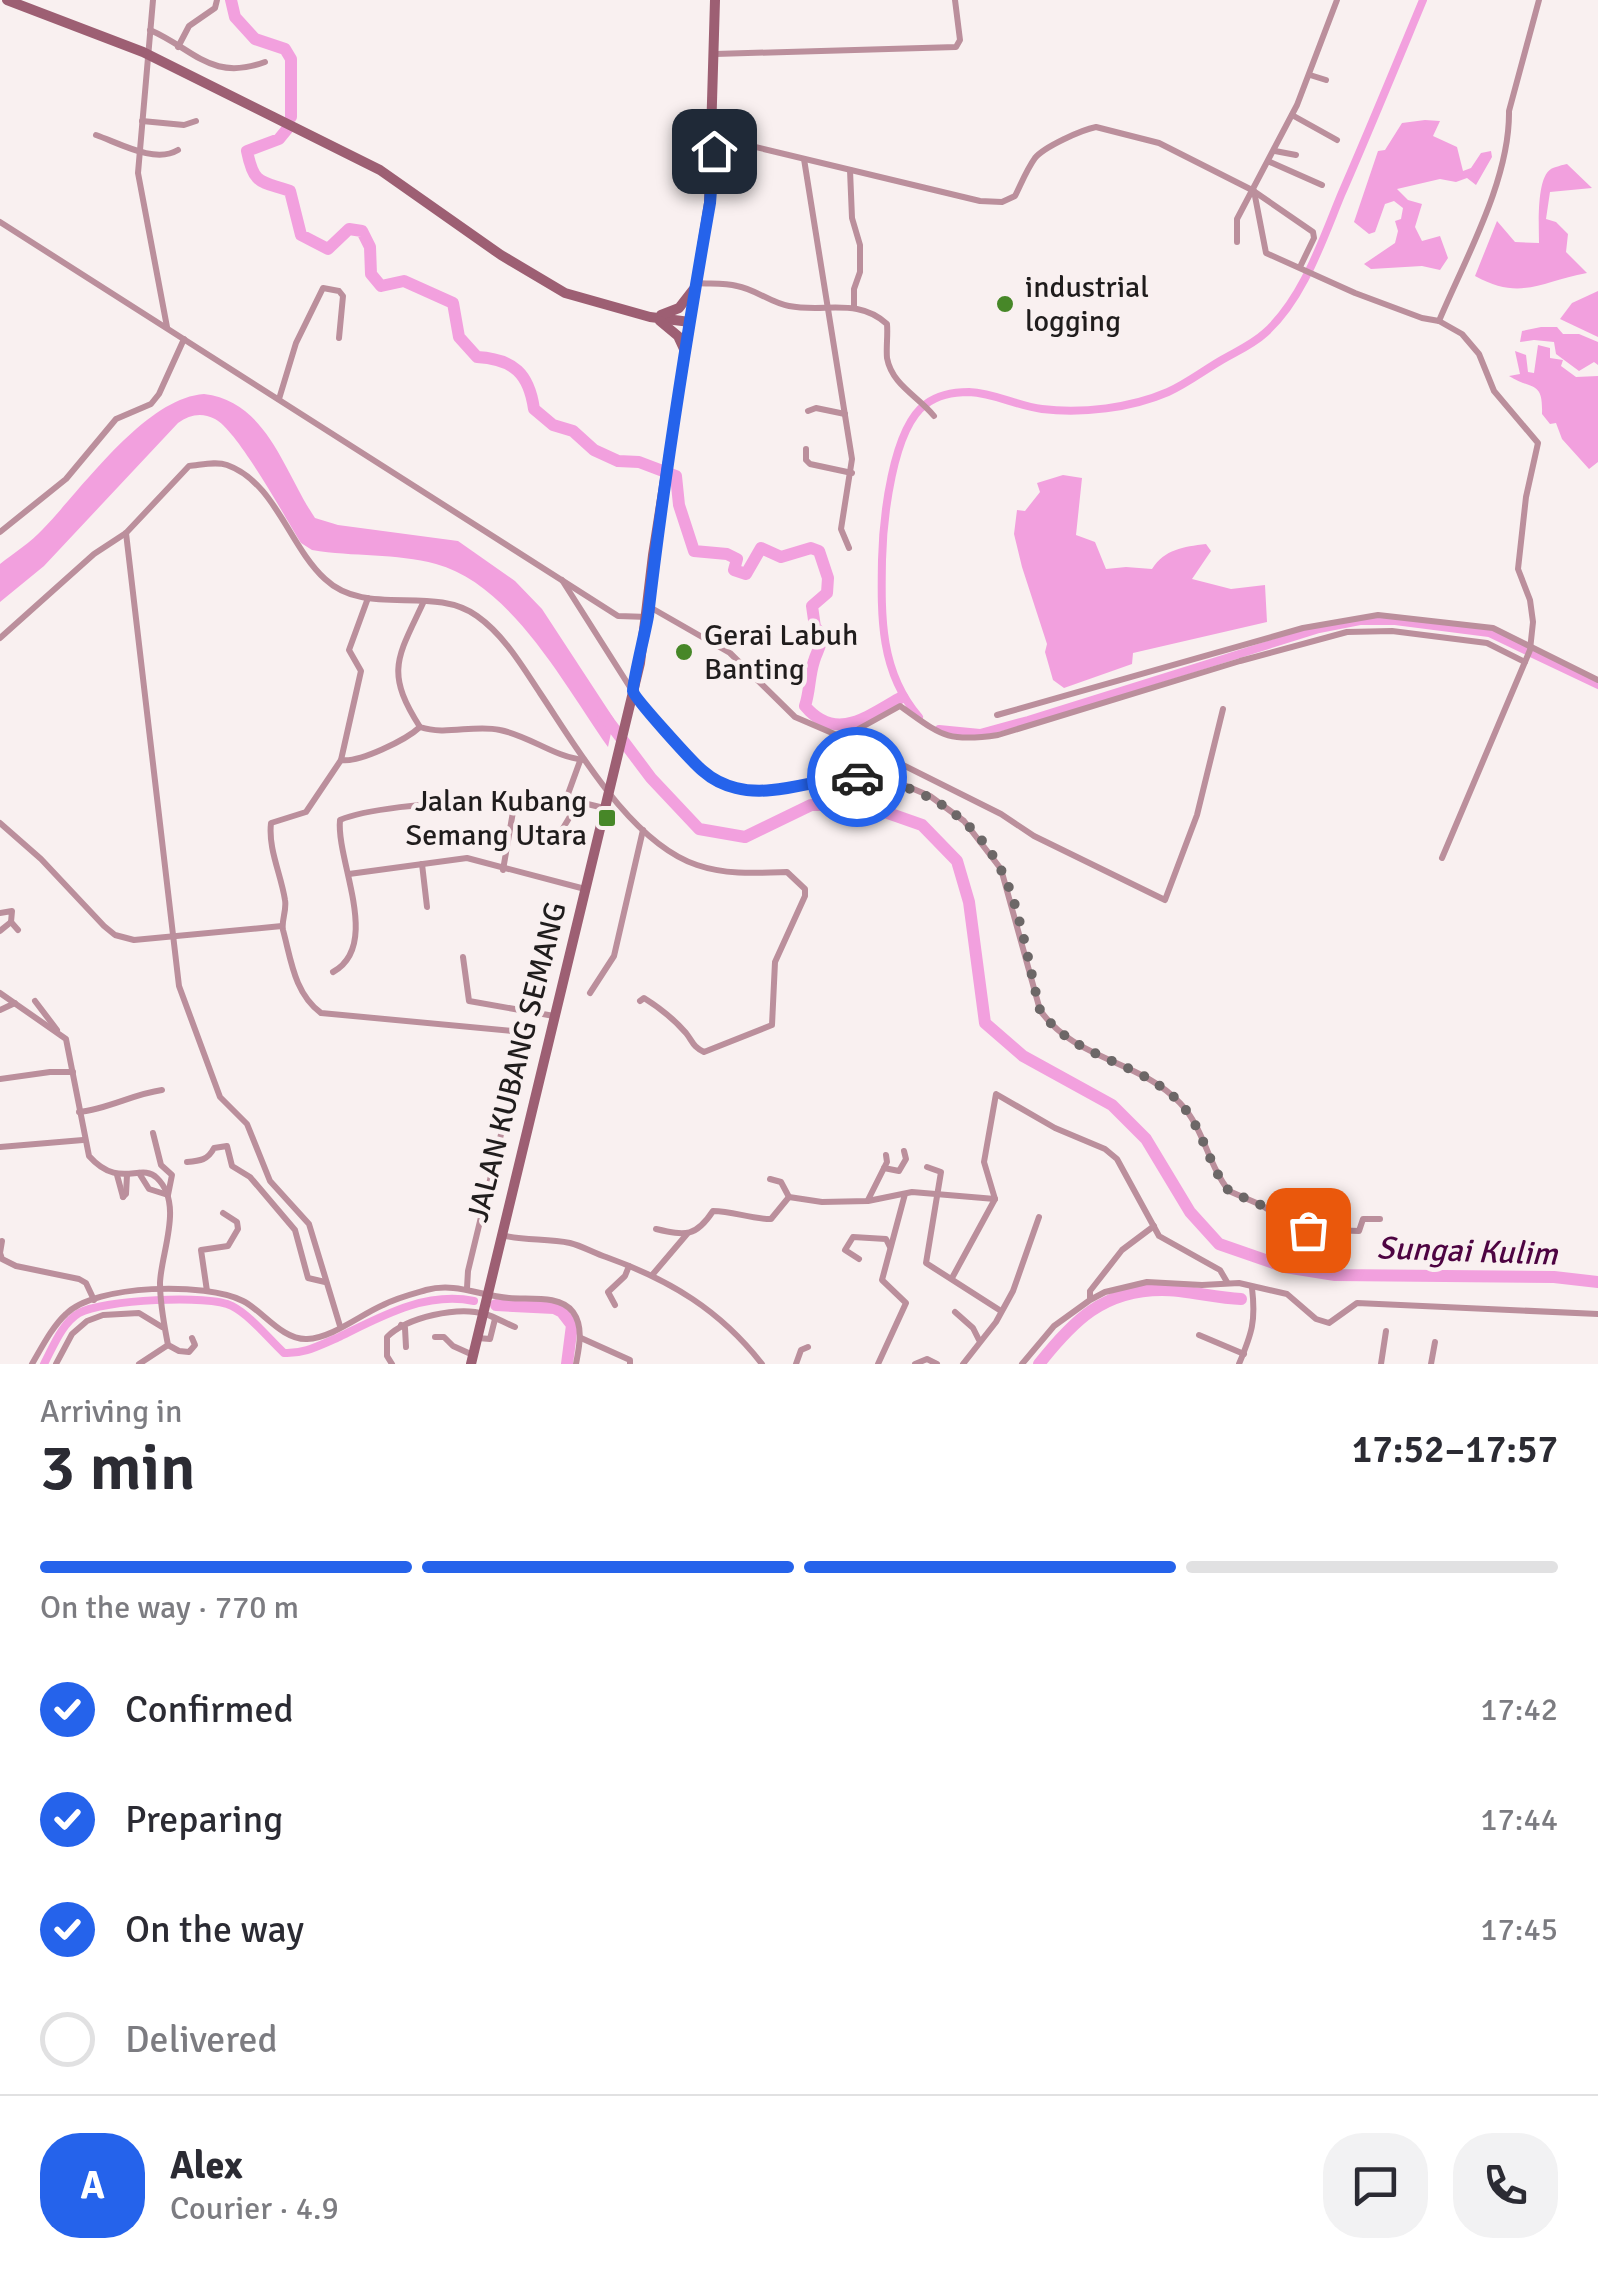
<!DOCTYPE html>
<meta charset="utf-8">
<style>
body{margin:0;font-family:Signika,sans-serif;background:#f2f2f3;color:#2b2b33;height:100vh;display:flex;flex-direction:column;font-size:38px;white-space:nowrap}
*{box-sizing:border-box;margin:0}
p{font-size:32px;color:#7c7c81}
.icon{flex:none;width:55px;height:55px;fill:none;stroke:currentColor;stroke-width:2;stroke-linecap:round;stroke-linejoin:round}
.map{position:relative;height:1364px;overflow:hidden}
.side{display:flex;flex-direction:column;background:#fff;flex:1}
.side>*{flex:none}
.pin{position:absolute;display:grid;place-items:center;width:85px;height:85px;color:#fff;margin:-42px;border-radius:20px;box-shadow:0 5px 15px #0006}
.courier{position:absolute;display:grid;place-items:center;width:100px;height:100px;margin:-50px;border:8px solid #2563eb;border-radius:50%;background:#fff;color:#222;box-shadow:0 2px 12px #0007}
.summary em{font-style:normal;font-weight:600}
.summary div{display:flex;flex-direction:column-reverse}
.summary{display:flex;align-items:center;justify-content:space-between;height:170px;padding:0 40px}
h1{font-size:65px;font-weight:600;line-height:75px}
.bar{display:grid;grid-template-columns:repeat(4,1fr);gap:15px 10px;align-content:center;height:120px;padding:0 40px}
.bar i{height:12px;border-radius:8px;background:#e1e1e2}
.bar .current{background:#2563eb}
.bar p{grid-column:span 4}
.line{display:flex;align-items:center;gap:25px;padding:0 40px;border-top:2px solid #e1e1e2}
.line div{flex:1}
.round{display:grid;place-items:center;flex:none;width:105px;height:105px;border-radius:40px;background:#f2f2f3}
ol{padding:0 40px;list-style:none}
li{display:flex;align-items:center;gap:30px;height:110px}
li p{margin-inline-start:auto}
li .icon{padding:10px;border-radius:50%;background:#2563eb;color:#fff;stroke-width:4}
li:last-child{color:#7c7c81}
li i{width:55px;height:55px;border:5px solid #e1e1e2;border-radius:50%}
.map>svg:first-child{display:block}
.water{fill:#f2a0de}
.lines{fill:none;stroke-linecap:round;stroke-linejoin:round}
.canal{stroke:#f2a0de;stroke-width:8}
.river{stroke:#f2a0de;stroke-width:12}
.street{stroke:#bb8f9c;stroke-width:6}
.secondary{stroke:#9d5f73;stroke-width:10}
.done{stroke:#6c6767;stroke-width:10;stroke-dasharray:0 18}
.route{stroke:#2563eb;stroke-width:12}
.poi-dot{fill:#478728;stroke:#f9f0f0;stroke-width:4}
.labels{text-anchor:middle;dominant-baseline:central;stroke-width:9;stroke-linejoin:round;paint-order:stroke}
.poi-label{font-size:30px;fill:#201d1d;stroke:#f9f0f0;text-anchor:start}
.street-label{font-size:30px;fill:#201d1d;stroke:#f9f0f0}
.water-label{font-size:32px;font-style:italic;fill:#4e0442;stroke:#f9f0f0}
</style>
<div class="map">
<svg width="1598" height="1364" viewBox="0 0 1598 1364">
<rect width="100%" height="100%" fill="#f9f0f0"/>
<g class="water">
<polygon points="1425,120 1440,121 1433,136 1457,147 1463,171 1471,168 1481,153 1491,151 1492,157 1476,185 1467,178 1456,182 1440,179 1397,189 1408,200 1422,204 1415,227 1422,241 1440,236 1448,258 1440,270 1422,266 1371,269 1364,264 1395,243 1398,231 1395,221 1401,219 1403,208 1394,201 1385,204 1375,232 1369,234 1354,222 1378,151 1385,150 1402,123"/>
<path d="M1567,164L1592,188L1550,192L1546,219L1556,222L1568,234L1566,252L1587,273C1539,282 1521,301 1475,276L1497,221L1515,242L1539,243C1539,226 1536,178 1551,169C1552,168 1565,164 1567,164Z"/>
<polygon points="1598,291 1598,337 1560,319 1572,303"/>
<polygon points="1541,327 1557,327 1563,334 1579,334 1598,342 1598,365 1594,362 1579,371 1556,354 1554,342 1534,340 1520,342 1522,331"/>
<path d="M1538,345L1550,348V358L1563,360L1561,366L1576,377L1598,376V462L1589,469L1562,439L1556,423L1550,424L1542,414C1543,380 1533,391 1509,376L1520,374L1515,351L1526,355L1528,372L1534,373Z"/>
<path d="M204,394C267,401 284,472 315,518L338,525L458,541L515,581L542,609L614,719L608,747C565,686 511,584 436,564C396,553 353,557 312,550L301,543C284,516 238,431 215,419C201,412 190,415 178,423L44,566L0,602V564C14,553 31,542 43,529C82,489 145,398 204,394Z"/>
<path d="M1063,475L1082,478L1076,535L1095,542L1106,569L1126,567L1152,569C1165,549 1183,547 1206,544L1211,551L1192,579L1231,589L1265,585L1267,622L1133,653L1132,664L1064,688L1053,680L1045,652L1047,644L1022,567L1014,534L1017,510L1025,511L1040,492L1037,483Z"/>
</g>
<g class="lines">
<g class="canal">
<path d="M919,717C880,672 881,617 882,560C883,521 892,428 926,404C938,395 954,392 969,392C995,393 1017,406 1042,409C1082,414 1131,408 1168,392C1186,384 1203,371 1220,361C1235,352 1252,345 1265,333C1303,299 1322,241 1341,195C1369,131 1396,65 1423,0"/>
<polyline points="939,729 980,733 1028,720 1319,629 1360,621 1395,621 1489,633 1598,685"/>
<path d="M44,1364C53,1347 62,1323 79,1313C102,1300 210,1294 232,1306C251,1316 268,1338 284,1353C304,1354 318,1346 337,1338C380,1317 425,1291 474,1301"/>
</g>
<g class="river">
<polyline points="231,0 235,17 255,39 285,49 291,59 291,117"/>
<path d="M288,128L279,139L247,151C254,186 261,181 290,191L301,235L328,249L349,229L362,231L370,247L371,274L381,286L404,281L453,303L459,337L477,357C514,359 529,374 534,409L553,425L573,431L594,450L618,461L639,462L676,476L679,505L694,551L727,554L737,559L734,570L746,574L761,548L781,557L811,548L819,551L828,578L827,593L812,606L815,627L822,635C821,647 817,651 814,661C809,676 810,691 805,706C836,743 868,716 902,697"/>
<polyline points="603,714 651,778 699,829 745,837 811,805 865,805 922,825 957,861 969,902 985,1023 1023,1056 1112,1105 1146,1139 1190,1212 1219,1244 1285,1267 1335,1275 1554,1277 1598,1282"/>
<polyline points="496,1305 554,1308 562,1312 572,1325 567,1364"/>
<path d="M1039,1364C1073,1321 1103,1290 1162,1290C1187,1290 1215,1298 1241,1299"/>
</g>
<g class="street">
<polyline points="153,0 138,173 167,327"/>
<path d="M150,30C194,49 211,82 265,62"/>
<polyline points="178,47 189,26 215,8 217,0"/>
<polyline points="715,54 956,47 960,40 955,0"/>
<polyline points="1310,75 1326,80"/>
<polyline points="1292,115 1337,140"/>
<polyline points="142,121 184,125 196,121"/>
<path d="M96,135C119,143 155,164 178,150"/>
<path d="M714,137L980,201L1002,202L1015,196C1021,184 1027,169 1035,158C1044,147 1081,130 1096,127L1159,143L1254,191L1266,253L1355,293L1422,318L1439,321L1462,334L1479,354L1494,391L1538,443L1526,497L1518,569L1530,600L1533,622L1530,650L1442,858"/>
<polyline points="1275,151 1296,155"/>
<polyline points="804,159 852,459 841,529 849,548"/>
<polyline points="1270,162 1322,185"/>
<polyline points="850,170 852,218 860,245 860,272 854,289 854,307"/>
<polyline points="1255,192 1313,232 1314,238 1300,267"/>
<polyline points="0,222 618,616 648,617"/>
<polyline points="1237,242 1237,219 1297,105 1337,0"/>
<path d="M697,283C710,284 725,283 737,286C755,289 771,303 789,306C825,313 857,297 887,324C888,335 886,347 887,358C892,385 918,396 934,416"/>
<path d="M1439,321C1465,259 1510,180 1509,111L1539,0"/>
<polyline points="279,399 296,343 323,288 339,291 343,296 339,338"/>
<polyline points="808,411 816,408 845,414"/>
<polyline points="806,449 806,460 810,464 852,473"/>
<polyline points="0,532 66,479 116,419 151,404 159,394 184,339"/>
<polyline points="126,533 179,986 220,1097 247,1124 270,1181 309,1224 340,1326"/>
<path d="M562,580L640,703L700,769L716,780L737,788L762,791L831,778H875L897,782L930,796L964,821L1001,869L1040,1010C1074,1060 1140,1060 1180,1103C1204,1128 1208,1165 1229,1191L1261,1205L1299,1229L1359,1231L1363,1219H1380"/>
<path d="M368,598L349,650L361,671L341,760L306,812L271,823C268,849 281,874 285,900C287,910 281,921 283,930C291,959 294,993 321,1013L512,1031L520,1033L524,1039L468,1271L467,1288"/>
<path d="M424,601C398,657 384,671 420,727C446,736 474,724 500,730C530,736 554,757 584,760"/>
<polyline points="648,606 730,653 795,717 881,754 1001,814 1034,836 1165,900 1197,815 1223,709"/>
<path d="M0,638L94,554L126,533L189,466C201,465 216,461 227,465C275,482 289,546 325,579C366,618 433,584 477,616C504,635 522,666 540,693C577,748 631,843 697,865C726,875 757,873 787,872L805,889V896L775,962L772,1025L704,1052C693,1047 693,1042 686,1033C674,1019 660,1008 644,998L640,1001"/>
<polyline points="997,715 1303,628 1378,615 1493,628 1598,680"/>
<path d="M844,737L900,706C940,734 945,743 998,735L1240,661L1347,632L1392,631L1487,643L1525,662"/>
<path d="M341,760C359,763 406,740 420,727"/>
<polyline points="580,761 568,794 571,800 604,808"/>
<polyline points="0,823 41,859 104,926 115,935 134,940 282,926"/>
<polyline points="556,840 578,803"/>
<polyline points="422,864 427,907"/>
<polyline points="503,870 514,806"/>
<polyline points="349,874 467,858 585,889"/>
<polyline points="0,913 12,911 11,922 18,930"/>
<polyline points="0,931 11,922"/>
<polyline points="463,957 469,1001 554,1016"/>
<path d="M333,972C382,945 336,861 340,820C360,811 440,799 459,807"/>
<path d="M0,993L66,1039L89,1156C119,1190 141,1162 157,1178C184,1204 161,1252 160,1283C160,1305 164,1324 168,1345L139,1364"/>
<polyline points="590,993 614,956 643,830"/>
<polyline points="35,1001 57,1030"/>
<polyline points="0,1010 15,1003"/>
<polyline points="0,1079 50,1072 73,1072"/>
<path d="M79,1112C108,1109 133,1094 162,1090"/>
<polyline points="0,1147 83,1140"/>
<path d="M187,1162C200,1161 208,1160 214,1148L227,1146L232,1166L250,1177L295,1230L308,1278L325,1282"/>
<polyline points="927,1167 941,1172 926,1263 1001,1311"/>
<polyline points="884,1168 899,1171 906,1159 904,1151"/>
<polyline points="139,1173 149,1189 168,1195 172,1175 161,1165 153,1133"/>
<polyline points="117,1175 123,1197"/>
<polyline points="770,1179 781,1182 789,1197 822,1202 868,1201 912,1192 995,1199"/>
<polyline points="123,1197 126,1194 127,1175"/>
<polyline points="868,1200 887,1162 886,1155"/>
<path d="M656,1229C686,1236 696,1237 713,1211C733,1211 750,1219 771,1219L789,1197"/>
<path d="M501,1235C524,1241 547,1238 570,1243C582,1246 594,1253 606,1257C670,1280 720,1310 762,1364"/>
<polyline points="2,1241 0,1253 2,1259 16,1266 79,1279 86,1283 94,1300"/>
<polyline points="859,1259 845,1250 853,1237 886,1239 890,1247"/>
<polyline points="653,1274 687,1234"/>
<polyline points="952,1278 995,1199 984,1162 996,1094 1055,1128 1105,1149 1117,1159 1159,1236 1220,1270 1227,1282"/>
<polyline points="207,1291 201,1250 228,1246 238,1229 237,1222 223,1213"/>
<polyline points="1090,1298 1090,1291 1122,1250 1154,1226"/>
<polyline points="615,1305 608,1292 625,1276 629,1266"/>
<polyline points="955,1312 973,1328 979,1340"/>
<polyline points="401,1325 405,1328 406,1347"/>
<polyline points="1199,1335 1244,1354"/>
<polyline points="435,1337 444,1337 453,1346 473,1355"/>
<polyline points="478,1338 490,1339 495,1319"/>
<polyline points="581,1338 630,1360 630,1364"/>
<polyline points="168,1345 179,1351 189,1352 195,1345 192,1338"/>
<path d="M32,1364C42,1347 52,1327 66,1314C96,1284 206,1282 243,1301C263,1311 282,1340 307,1339C332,1338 360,1315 383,1305C396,1298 412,1294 426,1290C456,1282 480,1296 509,1298C528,1300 560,1294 573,1312C584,1327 579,1348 576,1364"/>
<polyline points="56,1364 72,1334 87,1321 103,1315 139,1313 162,1327"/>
<path d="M392,1364L387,1356V1337C407,1317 458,1306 485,1314C495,1317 505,1323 515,1327"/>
<polyline points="796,1364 801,1350 808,1347"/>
<polyline points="878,1364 906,1303 882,1280 905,1194"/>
<polyline points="915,1364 927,1359 937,1364"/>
<polyline points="963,1364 996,1322 1013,1291 1039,1217"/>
<polyline points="1022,1364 1054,1326 1090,1300 1105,1292 1147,1282 1202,1285 1239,1283 1287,1294 1316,1319 1329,1323 1357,1303 1598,1314"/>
<path d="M1239,1364C1252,1333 1256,1321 1252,1288"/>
<polyline points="1381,1364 1386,1331"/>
<polyline points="1431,1364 1435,1342"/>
</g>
<g class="secondary">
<polyline points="7,0 143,52 380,170 501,255 565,293 650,317 690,322"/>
<polyline points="661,315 679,308 693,290"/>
<polyline points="660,321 678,336 684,349"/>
<polyline points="471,1364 640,663 653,555 709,203 715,0"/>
</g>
</g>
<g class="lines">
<path class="done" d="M857,777C917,782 971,813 1000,868C1020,904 1029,968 1040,1010C1074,1060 1140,1060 1180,1103C1204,1129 1208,1166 1229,1191L1261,1205L1293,1228L1308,1230"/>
<path class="route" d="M714,151L710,203C686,340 664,478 648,616C646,629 632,685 633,691C634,698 694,764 703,771C712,779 724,785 736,788C775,798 818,777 857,777"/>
</g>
<g class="poi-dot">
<circle cx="1005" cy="304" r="10"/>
<circle cx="684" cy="652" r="10"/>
<rect x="597" y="808" width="20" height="20" rx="5"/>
</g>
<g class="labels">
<g class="poi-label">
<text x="1025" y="287">industrial<tspan x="1025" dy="34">logging</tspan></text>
<text x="704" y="635">Gerai Labuh<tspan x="704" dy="34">Banting</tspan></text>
<text x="587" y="801" text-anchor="end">Jalan Kubang<tspan x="587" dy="34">Semang Utara</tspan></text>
</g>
<g class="street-label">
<text transform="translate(517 1062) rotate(-76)">JALAN KUBANG SEMANG</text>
</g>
<g class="water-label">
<text transform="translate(1467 1251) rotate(2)">Sungai Kulim</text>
</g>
</g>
</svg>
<div class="pin" style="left:1308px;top:1230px;background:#ea580c"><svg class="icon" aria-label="bag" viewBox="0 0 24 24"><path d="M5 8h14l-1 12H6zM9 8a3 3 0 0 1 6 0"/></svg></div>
<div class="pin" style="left:714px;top:151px;background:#1f2937"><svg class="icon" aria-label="home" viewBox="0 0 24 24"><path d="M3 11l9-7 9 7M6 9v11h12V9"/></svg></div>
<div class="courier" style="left:857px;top:777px"><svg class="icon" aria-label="car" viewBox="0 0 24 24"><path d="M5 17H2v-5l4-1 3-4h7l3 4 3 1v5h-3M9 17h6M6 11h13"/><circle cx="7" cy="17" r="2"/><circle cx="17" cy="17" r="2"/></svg></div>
</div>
<section class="side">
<div class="summary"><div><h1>3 min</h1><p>Arriving in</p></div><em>17:52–17:57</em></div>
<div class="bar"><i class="current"></i><i class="current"></i><i class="current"></i><i></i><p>On the way · 770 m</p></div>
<ol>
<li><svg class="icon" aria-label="check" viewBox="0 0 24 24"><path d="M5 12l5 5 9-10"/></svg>Confirmed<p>17:42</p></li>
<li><svg class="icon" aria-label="check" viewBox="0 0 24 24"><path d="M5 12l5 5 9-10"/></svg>Preparing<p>17:44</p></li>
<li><svg class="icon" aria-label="check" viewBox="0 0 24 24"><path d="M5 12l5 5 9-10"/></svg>On the way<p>17:45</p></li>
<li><i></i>Delivered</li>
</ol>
<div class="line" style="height:180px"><b class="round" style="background:#2563eb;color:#fff">A</b><div><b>Alex</b><p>Courier · 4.9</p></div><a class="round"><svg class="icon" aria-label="chat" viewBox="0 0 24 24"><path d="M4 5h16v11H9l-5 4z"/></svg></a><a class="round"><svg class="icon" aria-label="phone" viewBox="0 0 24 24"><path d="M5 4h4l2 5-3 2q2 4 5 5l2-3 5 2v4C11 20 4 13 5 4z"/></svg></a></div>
</section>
